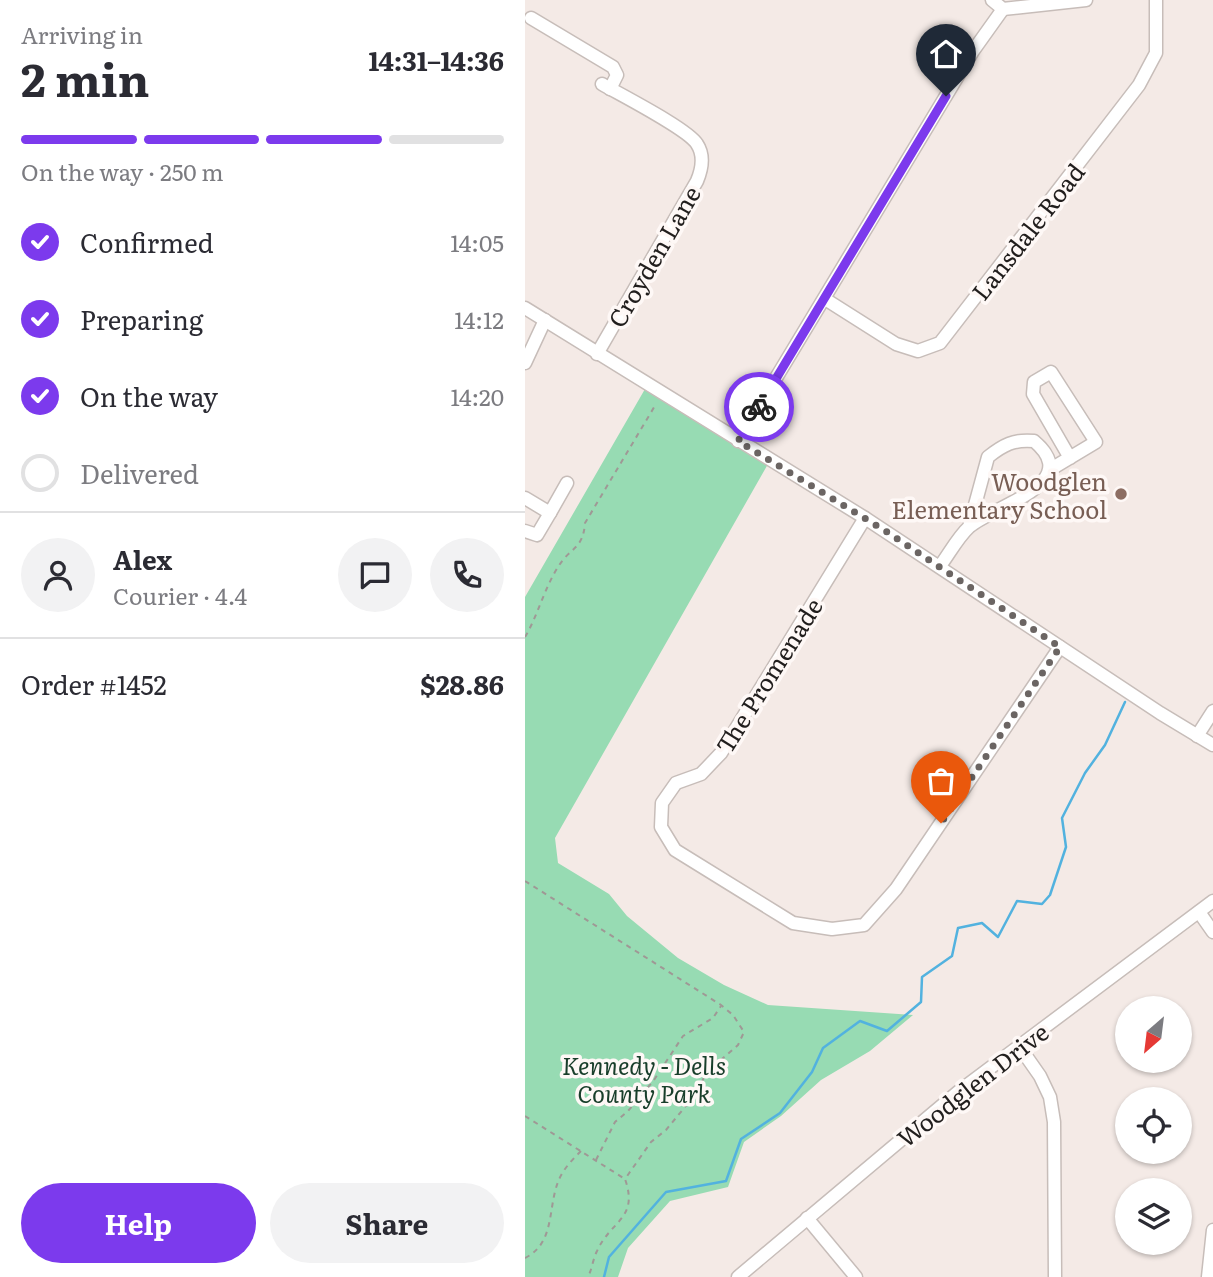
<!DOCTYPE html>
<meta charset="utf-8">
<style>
body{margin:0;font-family:Literata,serif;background:#f2f2f3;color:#2b2b33;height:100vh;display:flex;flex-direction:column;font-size:26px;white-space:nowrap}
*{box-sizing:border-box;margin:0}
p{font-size:23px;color:#7c7c81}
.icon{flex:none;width:38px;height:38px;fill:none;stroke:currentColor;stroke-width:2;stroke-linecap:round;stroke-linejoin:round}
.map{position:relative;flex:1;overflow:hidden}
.details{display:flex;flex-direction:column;background:#fff;width:525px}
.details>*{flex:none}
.needle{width:46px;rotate:208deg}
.controls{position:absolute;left:590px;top:996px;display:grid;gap:14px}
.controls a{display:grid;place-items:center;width:77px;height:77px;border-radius:50%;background:#fff;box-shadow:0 2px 5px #0004;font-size:35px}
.pin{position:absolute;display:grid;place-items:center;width:60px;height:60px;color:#fff;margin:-72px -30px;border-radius:50% 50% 50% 0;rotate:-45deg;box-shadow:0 0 7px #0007}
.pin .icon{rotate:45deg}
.courier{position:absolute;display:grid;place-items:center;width:70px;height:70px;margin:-35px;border:5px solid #7c3aed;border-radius:50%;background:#fff;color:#222;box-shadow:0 2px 9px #0007}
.headline em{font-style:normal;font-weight:700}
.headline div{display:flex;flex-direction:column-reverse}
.headline{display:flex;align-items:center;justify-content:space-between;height:119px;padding:0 21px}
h1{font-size:46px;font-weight:700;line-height:52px}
.bar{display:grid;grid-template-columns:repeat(4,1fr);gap:10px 7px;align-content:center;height:84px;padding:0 21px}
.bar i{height:9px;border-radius:5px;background:#e1e1e2}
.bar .on{background:#7c3aed}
.bar p{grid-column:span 4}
.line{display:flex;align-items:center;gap:18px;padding:0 21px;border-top:2px solid #e1e1e2}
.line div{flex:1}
.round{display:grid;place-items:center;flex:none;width:74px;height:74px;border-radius:37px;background:#f2f2f3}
ol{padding:0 21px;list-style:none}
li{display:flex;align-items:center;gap:21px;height:77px}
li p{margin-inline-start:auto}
li .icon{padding:7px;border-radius:50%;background:#7c3aed;color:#fff;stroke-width:4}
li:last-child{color:#7c7c81}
li i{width:38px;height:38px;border:4px solid #e1e1e2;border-radius:50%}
.primary-button{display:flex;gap:14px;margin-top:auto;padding:14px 21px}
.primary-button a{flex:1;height:80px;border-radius:42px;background:#7c3aed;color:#fff;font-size:28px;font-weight:700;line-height:80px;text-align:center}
.primary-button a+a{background:#f2f2f3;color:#2b2b33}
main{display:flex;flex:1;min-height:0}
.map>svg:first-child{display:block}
.green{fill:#97dbb3}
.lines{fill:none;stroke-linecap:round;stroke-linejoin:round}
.stream{stroke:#52b2df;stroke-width:2.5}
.minor-casing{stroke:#c7bdb9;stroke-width:15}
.path{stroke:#9f9895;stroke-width:2;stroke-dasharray:5 5;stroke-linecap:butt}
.minor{stroke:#fff;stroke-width:12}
.done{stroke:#6b6563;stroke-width:7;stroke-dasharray:0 12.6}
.route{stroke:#7c3aed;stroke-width:9}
.education-dot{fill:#8d6e63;stroke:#fef8f6;stroke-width:2.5}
.labels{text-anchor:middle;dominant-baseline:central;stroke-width:7;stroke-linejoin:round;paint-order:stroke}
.street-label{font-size:24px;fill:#211e1d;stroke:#fef8f6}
.education-label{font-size:24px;fill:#785e54;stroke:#fef8f6;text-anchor:end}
.park-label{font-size:24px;font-style:italic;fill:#183e2a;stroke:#fef8f6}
</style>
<main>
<section class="details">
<div class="headline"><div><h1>2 min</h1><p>Arriving in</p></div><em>14:31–14:36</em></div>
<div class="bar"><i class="on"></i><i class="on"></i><i class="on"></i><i></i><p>On the way · 250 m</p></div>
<ol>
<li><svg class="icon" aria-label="check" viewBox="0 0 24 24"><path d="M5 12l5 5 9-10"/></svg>Confirmed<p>14:05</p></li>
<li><svg class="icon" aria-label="check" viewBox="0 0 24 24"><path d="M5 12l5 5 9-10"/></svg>Preparing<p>14:12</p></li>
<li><svg class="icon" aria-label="check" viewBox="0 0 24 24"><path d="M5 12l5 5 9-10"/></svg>On the way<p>14:20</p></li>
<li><i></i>Delivered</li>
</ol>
<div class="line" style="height:126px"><a class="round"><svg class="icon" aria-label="person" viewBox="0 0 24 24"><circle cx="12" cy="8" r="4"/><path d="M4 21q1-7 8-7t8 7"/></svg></a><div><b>Alex</b><p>Courier · 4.4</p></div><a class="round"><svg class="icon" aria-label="chat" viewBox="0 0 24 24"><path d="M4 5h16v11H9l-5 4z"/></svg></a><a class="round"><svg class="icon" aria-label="phone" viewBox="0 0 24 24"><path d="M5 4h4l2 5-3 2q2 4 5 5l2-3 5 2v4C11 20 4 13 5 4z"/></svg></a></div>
<div class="line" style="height:91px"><div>Order #1452</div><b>$28.86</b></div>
<div class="primary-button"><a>Help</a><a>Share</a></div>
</section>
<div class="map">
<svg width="688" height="1277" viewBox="0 0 688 1277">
<rect width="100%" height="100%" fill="#f4eae6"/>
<polygon class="green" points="120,389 243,464 30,838 33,863 84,894 102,916 153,958 199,985 243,1005 388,1015 345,1051 296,1080 256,1116 219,1142 203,1187 145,1201 103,1248 93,1277 0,1277 0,597"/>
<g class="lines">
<polyline class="stream" points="79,1277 84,1257 141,1192 201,1181 216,1139 255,1113 287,1072 298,1048 335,1021 362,1031 396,1002 397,977 427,956 433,928 457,923 473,937 492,901 517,904 525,895 541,847 537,818 560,773 580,745 600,702"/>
<g class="minor-casing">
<g id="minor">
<polyline points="467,0 478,9 561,0"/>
<polyline points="6,18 88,67 92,75 85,89"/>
<polyline points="300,299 371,344 393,351 415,343 614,85 631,53 631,0"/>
<polyline points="0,308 340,518 635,713 688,745"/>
<path d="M72,354L172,181C177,169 180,156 172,144C163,129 96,95 77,84"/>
<polyline points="0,363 20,320"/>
<polyline points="213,441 448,51 478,9"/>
<polyline points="526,469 571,442 526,372 509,382 508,394 545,458"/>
<polyline points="0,498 25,513 12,535 0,531"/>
<polyline points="25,513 42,483"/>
<polyline points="340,518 196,753 176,774 151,783 137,803 136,827 150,850 268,923 307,929 339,925 371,889 535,647"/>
<path d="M415,566C424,554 433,537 444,527C470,505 560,484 509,441C489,439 478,445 463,457L444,527"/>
<polyline points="672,736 688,711"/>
<polyline points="674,912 688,932"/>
<polyline points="494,1046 515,1076 525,1097 529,1122 530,1277"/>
<polyline points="282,1218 331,1277"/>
<polyline points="213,1277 433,1092 688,901"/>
<polyline points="683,1277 688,1230"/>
</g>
</g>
<g class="path">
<path d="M0,637C13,615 19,589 33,567C45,547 58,550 60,523L131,404"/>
<path d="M0,881L196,1005L208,1015L219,1032L213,1045L182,1072L169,1096L141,1130L126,1142L100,1179C114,1219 86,1220 72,1251C68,1259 67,1269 63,1277"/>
<polyline points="0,1116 100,1179"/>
<polyline points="71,1160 90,1122 103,1111 129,1080 158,1036 188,1018 196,1006"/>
<path d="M0,1258C34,1241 20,1200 38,1172C43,1164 50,1157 56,1151"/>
</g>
<use href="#minor" class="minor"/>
</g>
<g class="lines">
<polyline class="done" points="234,407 213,441 359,530 535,647 416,823"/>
<polyline class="route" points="234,407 421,96"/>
</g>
<circle class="education-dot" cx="596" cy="494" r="7"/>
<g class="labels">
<g class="street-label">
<text transform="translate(502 231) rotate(-52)">Lansdale Road</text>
<text transform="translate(128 256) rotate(-60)">Croyden Lane</text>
<text transform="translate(243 675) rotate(-58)">The Promenade</text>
<text transform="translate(447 1084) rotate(-38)">Woodglen Drive</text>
</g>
<g class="education-label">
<text x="582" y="480">Woodglen<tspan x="582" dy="28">Elementary School</tspan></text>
</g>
<g class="park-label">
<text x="119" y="1064">Kennedy - Dells<tspan x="119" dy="28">County Park</tspan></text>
</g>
</g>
</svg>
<div class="controls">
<a><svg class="needle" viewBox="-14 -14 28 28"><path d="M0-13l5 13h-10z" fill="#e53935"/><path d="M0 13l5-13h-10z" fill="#7c7c81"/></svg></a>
<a><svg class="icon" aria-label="locate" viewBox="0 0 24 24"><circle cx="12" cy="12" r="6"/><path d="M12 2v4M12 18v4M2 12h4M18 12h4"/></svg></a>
<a><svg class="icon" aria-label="layers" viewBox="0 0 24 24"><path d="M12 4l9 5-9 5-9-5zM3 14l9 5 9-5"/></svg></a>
</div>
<div class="pin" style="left:416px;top:823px;background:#ea580c"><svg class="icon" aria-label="bag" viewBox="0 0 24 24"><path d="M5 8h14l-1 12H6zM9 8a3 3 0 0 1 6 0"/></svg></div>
<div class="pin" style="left:421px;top:96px;background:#1f2937"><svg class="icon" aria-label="home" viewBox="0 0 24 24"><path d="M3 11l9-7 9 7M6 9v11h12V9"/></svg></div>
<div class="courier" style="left:234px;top:407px"><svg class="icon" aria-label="bike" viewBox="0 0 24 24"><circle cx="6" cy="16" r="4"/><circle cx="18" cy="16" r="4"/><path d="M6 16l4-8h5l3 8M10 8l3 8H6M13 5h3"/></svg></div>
</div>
</main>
